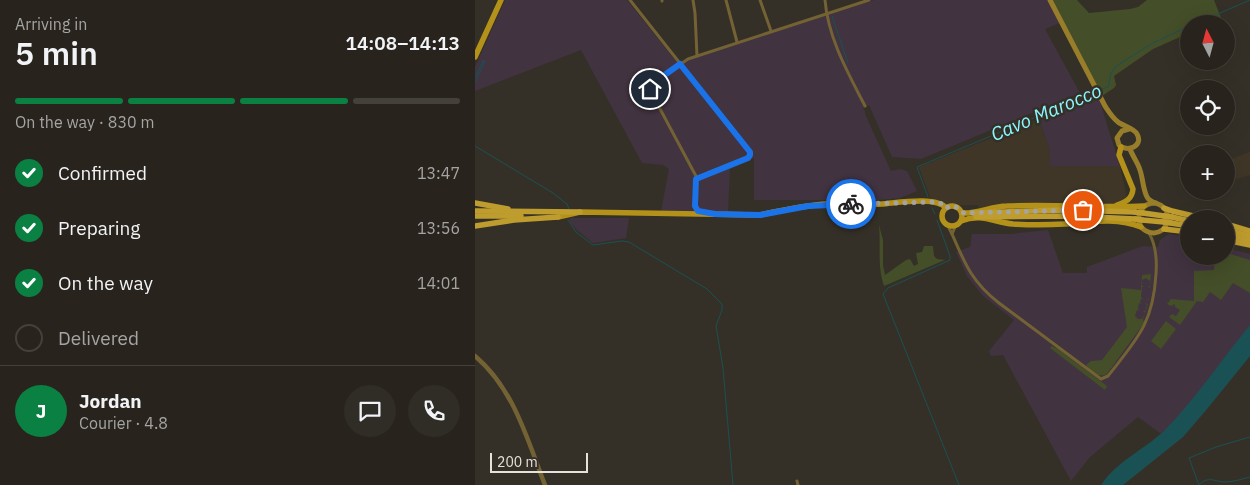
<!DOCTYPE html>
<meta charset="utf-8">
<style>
body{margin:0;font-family:"IBM Plex Sans",sans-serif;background:#302c26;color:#f1f3f6;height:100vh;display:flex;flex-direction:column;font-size:19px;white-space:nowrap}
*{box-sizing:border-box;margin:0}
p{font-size:16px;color:#a5a4a4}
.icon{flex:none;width:28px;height:28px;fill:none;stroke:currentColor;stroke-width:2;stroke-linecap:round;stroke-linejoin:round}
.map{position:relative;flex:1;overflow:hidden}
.details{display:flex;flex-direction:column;background:#28241d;width:475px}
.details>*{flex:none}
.needle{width:32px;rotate:354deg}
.fabs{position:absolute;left:705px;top:15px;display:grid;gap:10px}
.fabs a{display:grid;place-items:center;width:55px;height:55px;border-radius:50%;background:#28241d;box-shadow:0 5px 20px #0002,0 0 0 1px #44413b;font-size:25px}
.scale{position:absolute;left:15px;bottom:12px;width:98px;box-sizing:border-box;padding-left:5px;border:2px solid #e5e2dc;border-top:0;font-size:14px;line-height:18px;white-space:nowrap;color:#e5e2dc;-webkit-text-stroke:4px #353027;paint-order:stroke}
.pin{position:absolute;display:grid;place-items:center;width:42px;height:42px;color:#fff;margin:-21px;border:2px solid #fff;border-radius:50%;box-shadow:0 1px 5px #0007}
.courier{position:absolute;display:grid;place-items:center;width:50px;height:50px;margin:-25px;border:4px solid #1a73e8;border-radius:50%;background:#fff;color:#222;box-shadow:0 1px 6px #0007}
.headline em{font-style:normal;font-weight:600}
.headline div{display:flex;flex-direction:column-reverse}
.headline{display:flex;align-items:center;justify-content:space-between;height:85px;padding:0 15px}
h1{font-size:32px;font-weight:600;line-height:38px}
.bar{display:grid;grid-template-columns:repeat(4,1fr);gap:8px 5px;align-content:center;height:60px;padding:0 15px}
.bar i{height:6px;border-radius:4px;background:#44413b}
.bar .active{background:#0b8043}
.bar p{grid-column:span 4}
.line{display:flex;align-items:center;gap:12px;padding:0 15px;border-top:1px solid #44413b}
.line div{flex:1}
.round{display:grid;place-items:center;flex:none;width:52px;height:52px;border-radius:26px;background:#302c26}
ol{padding:0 15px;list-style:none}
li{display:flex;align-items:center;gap:15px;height:55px}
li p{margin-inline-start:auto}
li .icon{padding:5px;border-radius:50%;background:#0b8043;color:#fff;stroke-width:4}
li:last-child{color:#a5a4a4}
li i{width:28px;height:28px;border:2px solid #44413b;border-radius:50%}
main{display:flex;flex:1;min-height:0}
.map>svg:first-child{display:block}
.built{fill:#3f3627}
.industrial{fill:#413340}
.green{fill:#444e28}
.water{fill:#1a5154}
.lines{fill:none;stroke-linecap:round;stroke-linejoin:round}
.stream{stroke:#1a5154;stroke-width:1}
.minor{stroke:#736233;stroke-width:3}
.tertiary{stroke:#736233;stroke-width:4.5}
.secondary{stroke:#987d2a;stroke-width:5}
.primary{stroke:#b4921a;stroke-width:5.5}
.trunk{stroke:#be9c2e;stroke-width:5.5}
.trunk-bridge{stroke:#be9c2e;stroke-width:5.5}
.done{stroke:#a7a49d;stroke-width:5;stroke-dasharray:0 9}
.route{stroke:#1a73e8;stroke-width:6}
.labels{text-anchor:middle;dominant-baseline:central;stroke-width:5;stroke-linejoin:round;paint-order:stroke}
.water-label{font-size:19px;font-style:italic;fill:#8cf7fe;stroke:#353027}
</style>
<main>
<section class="details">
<div class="headline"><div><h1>5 min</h1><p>Arriving in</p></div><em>14:08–14:13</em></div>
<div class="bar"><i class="active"></i><i class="active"></i><i class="active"></i><i></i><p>On the way · 830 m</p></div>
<ol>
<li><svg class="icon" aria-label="check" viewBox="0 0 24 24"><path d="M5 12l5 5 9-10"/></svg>Confirmed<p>13:47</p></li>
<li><svg class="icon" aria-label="check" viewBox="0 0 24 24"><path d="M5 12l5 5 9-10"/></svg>Preparing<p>13:56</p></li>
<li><svg class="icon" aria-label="check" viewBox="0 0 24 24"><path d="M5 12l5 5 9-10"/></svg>On the way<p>14:01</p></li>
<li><i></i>Delivered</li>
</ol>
<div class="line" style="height:90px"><b class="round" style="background:#0b8043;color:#fff">J</b><div><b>Jordan</b><p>Courier · 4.8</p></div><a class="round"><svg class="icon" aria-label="chat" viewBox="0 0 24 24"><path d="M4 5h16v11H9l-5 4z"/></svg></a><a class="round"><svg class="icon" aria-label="phone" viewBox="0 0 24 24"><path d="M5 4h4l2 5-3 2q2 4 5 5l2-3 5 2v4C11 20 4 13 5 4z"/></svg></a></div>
</section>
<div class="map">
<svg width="775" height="485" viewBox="0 0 775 485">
<rect width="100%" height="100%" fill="#353027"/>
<g class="built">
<polygon points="564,119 575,151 575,166 645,166 652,198 646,209 505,211 503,205 458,205 444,167"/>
<polygon points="775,152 775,175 751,182 751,161"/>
</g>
<g class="industrial">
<polygon points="30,0 152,0 205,66 213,60 399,0 577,0 585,23 570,29 605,93 446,159 417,157 394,105 388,109 390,111 390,114 416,171 425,169 432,171 442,191 425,198 403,200 279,200 279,158 255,169 253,213 186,211 194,169 188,165 167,163 106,50 0,91 0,67"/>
<polygon points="623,96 645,166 575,166 575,151 564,119"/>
<polygon points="95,218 154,218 151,238 118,243 102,230 95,222"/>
<polygon points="573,230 588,273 612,273 612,267 668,246 683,247 685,240 694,234 714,237 714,256 751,256 751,248 775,254 775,332 689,436 663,417 615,457 596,481 528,355 516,356 514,351 539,320 508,296 492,276 481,252 495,247 497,234 535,234"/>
</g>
<g class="green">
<polygon points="577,0 602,0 614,13 655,9 663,7 672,0 739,0 746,18 734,24 714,24 714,33 678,49 639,76 641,85 639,88 627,96"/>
<path d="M404,225L408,240V265L410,275L431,260L435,259L439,266L443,264L441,253L447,252L449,246H458L459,256L462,259L470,260L409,286C402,266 406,245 404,225Z"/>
<polygon points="752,253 775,260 775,293 758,283 746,300 735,292 728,302 722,301 705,325 694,317 697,314 701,316 705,310 700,307 700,304 696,306 692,304 696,299 719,301 719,271 739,270 740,257 750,258"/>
<path d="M676,274L674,300H671L674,299L675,288L673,286H675V281L671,278L667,280V286L670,287H667L666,297L668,299H666L665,302L667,304L664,303L663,309L665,311L662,310L660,316L663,319H667L670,313L668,311H670L672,305L670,303L673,304L668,319L669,323L632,374C624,379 615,371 611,365L616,361L627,360L652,327L646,288L666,290L667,275Z"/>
<polygon points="691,321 701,329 686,349 676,341"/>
<polygon points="577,346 583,349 632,386 630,390 575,348"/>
</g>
<path class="water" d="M775,325V356L732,409L708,437L648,485H626C642,461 669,450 690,430C721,398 746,360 775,325Z"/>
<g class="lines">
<g class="stream">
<polyline points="357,16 373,63"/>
<polyline points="720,24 775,0"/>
<polyline points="0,77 9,60"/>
<polyline points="0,82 10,61"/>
<polyline points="625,90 633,87 636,73 640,67 676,44 714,26"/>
<polyline points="0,146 78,193 92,204 94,209"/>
<polyline points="453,197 442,167 621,92"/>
<polyline points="457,208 460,214"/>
<polyline points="93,220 101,232 118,245 147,241 154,242 232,289 247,304 247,310 241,326 248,368 258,485"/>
<polyline points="462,220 475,256 475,260 413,288 408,294 484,485"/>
<polyline points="724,485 714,458 741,447 775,437"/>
<path d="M724,485C733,475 740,482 750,482C758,482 767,479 775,477"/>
</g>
<g class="minor">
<polyline points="155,0 275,152 275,155 273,158 221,179 220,207 223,211 228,212"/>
<polyline points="187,0 187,1"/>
<polyline points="218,0 220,13 222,56"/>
<polyline points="251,0 262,42"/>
<polyline points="285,0 296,31"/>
<path d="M350,0C353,38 373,73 390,106"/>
<polyline points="222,178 176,92 175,85 213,59 394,0"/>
<polyline points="472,224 477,234 481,225"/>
<path d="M477,234C490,264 497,282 524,303L626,379L633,376C662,339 678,324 681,274C682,260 681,245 674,233"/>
<polyline points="322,481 323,485"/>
</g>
<path class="tertiary" d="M0,356C39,389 52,439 70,485"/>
<g class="secondary">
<path d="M575,0L630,106C634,112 637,117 643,122C648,126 659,128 662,134C669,146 652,153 644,145L642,138L647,131L654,129"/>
<path d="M655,149C658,157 663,163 665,170C668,179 668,189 672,197C676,204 683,202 688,207C698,216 692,232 679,233C674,233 670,231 666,227C660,214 667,203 681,203"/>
</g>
<g class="primary">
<polyline points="0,57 26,0"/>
<path d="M642,205C651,202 657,199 658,189L644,155L646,147"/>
<circle cx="477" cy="216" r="10"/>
<path d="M487,213C502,214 517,206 532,206C578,204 623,208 669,206"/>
<path d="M83,217L105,212L285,215C308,210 330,205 353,204C371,204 390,205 407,204C422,203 461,196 471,208"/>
<path d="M486,221C506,213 518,222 538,224C555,225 573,225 589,224C614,222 642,217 666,227"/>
</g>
<g class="trunk">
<polyline points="0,203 33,209"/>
<polyline points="689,208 697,211 731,219"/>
<polyline points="0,211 105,212"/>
<polyline points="498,213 590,210 660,212"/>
<polyline points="668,213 689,216"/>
<polyline points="0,216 46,216"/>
<polyline points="501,217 598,216 660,219"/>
<polyline points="697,217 714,221"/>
<polyline points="667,220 689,222"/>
<polyline points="696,223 714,226"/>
<polyline points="751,224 775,231"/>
<polyline points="0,226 39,220 83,217"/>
<polyline points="689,229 714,232"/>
<polyline points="751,230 775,236"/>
<polyline points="751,235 775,241"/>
<polyline points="751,240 775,245"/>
</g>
<g class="trunk-bridge">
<polyline points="660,212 668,213"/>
<polyline points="689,216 697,217"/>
<polyline points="660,219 667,220"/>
<polyline points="689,222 696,223"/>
</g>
</g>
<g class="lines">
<path class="done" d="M376,204L460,202L468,204L471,208C480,203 482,209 489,213L608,210"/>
<polyline class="route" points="175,89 177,84 205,64 275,152 275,155 273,158 221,179 220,206 223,211 240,214 285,215 333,206 376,204"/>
</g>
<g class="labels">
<g class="water-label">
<text transform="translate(571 112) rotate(-23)">Cavo Marocco</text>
</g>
</g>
</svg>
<div class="fabs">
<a><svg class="needle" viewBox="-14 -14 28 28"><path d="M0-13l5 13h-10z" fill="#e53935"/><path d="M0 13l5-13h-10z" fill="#a5a4a4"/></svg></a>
<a><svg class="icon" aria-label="locate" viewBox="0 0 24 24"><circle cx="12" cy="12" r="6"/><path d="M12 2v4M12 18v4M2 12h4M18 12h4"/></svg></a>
<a>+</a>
<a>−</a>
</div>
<div class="scale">200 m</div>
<div class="pin" style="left:608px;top:210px;background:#ea580c"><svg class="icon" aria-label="bag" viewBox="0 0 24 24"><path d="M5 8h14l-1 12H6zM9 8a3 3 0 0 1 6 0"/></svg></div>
<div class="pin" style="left:175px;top:89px;background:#1f2937"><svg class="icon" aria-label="home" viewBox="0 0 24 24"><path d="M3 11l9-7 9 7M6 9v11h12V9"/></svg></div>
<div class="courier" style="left:376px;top:204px"><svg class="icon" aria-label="bike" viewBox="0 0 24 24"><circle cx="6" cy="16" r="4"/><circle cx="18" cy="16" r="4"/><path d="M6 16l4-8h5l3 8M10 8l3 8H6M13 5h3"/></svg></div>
</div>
</main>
